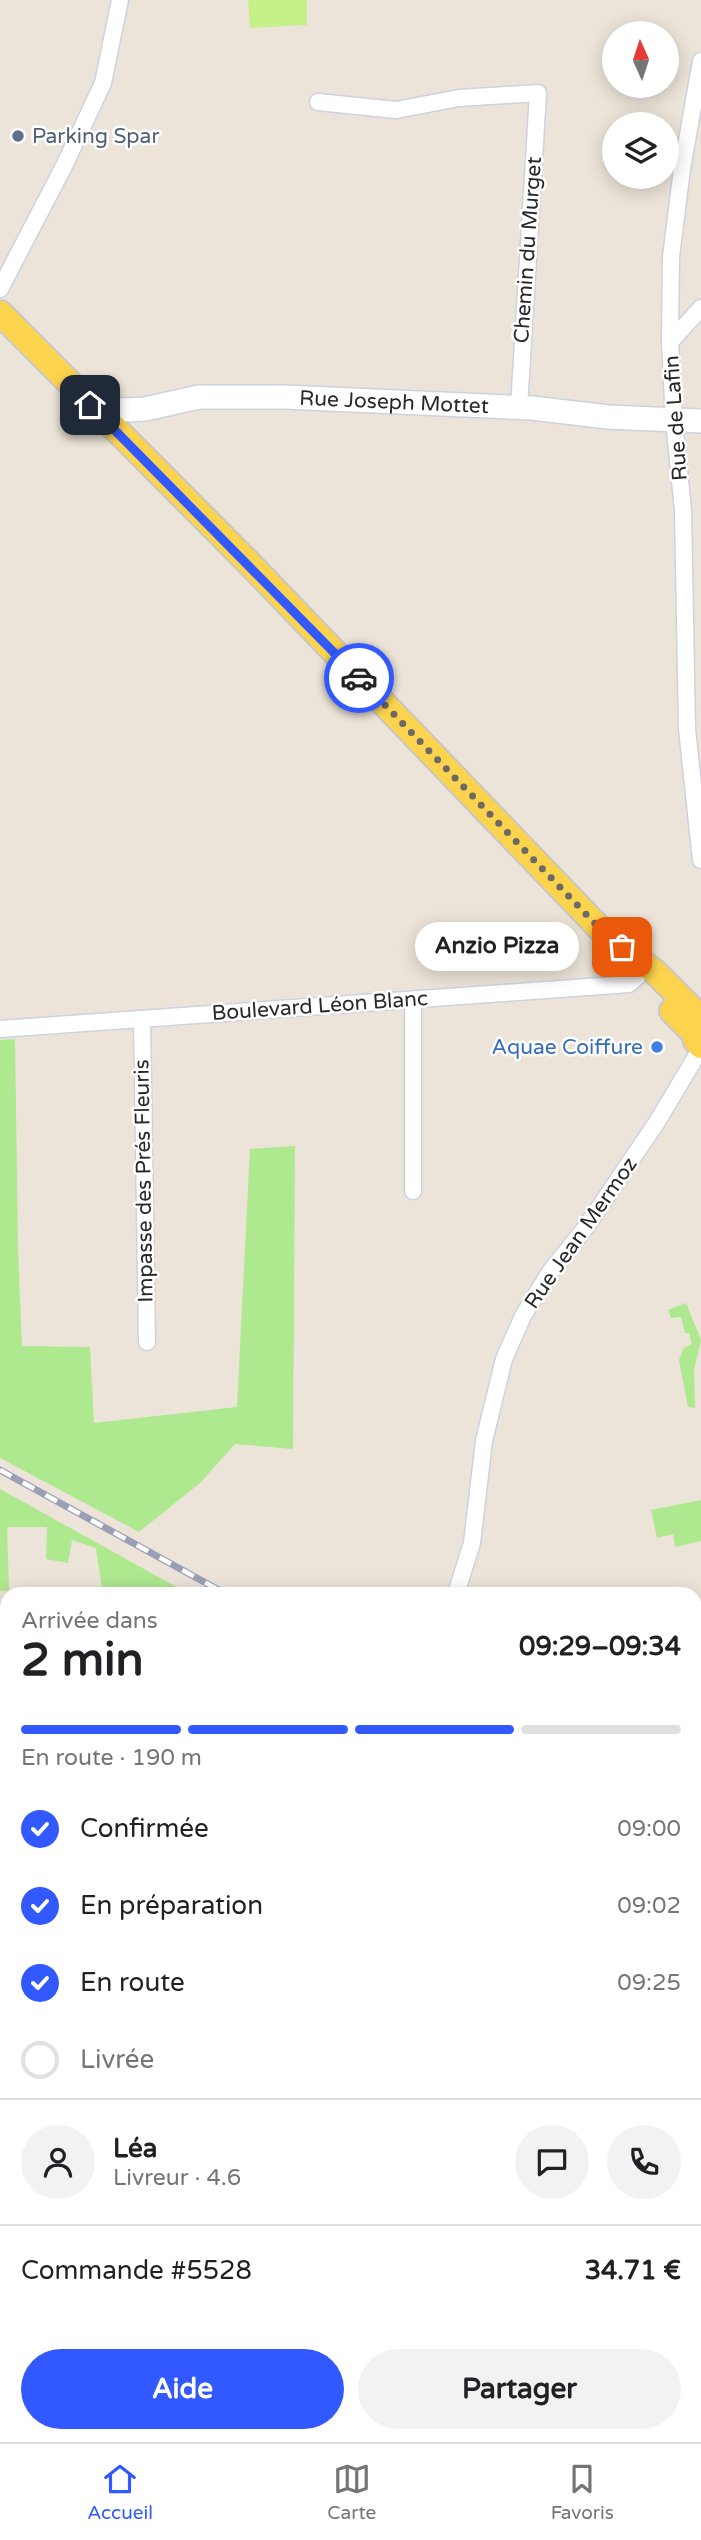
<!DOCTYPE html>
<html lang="fr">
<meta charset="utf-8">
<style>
body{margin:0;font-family:"Varela Round",sans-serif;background:#f2f2f2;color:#202124;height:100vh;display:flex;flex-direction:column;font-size:26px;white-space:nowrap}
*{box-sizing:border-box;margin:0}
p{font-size:23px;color:#757577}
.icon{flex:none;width:38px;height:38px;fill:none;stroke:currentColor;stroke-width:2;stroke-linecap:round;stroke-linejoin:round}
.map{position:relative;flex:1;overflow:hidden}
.side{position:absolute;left:0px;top:1587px;width:702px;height:856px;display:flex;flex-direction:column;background:#fff;border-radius:21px 21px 0 0;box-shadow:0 4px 18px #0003}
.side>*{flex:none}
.needle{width:46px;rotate:357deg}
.tools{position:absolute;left:602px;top:21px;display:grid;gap:14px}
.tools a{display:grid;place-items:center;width:77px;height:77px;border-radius:50%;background:#fff;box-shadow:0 4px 18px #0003;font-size:35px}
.pin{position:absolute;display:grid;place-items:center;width:60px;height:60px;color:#fff;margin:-30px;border-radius:14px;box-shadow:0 4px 10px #0006}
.courier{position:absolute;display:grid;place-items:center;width:70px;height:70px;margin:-35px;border:5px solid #3259ff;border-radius:50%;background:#fff;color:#222;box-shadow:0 2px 9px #0007}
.bubble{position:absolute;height:49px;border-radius:24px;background:#fff;box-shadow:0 4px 18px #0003;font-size:23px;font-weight:700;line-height:49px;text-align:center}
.summary em{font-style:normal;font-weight:700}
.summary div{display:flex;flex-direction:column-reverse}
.summary{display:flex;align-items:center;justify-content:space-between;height:119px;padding:0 21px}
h1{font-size:46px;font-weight:700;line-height:52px}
.bar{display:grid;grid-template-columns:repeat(4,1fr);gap:10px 7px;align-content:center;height:84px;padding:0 21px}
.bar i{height:9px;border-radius:5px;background:#e0e0e0}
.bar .active{background:#3259ff}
.bar p{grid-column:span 4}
.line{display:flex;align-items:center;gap:18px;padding:0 21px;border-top:2px solid #e0e0e0}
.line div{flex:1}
.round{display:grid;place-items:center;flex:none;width:74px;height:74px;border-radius:37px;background:#f2f2f2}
ol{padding:0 21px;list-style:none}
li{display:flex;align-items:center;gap:21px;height:77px}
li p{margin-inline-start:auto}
li .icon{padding:7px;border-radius:50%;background:#3259ff;color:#fff;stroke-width:4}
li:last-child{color:#757577}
li i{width:38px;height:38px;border:4px solid #e0e0e0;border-radius:50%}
.action{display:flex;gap:14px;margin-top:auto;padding:14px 21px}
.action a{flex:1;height:80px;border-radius:42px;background:#3259ff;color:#fff;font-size:28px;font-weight:700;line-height:80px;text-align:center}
.action a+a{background:#f2f2f2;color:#202124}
.menu{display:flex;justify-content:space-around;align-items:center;height:98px;border-top:2px solid #e0e0e0;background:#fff;font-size:19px;color:#757577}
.menu a{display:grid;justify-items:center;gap:4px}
.menu .active{color:#3259ff}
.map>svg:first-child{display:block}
.green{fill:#aee88f}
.pitch{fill:#c5f18a}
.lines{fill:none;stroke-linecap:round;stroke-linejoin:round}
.street-casing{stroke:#cdd2e3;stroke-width:19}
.secondary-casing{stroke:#cdd2e3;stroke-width:26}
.primary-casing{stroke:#c7c7c7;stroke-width:28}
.street{stroke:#fff;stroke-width:16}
.secondary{stroke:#fff;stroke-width:23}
.primary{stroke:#fcd34d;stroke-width:24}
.rail-casing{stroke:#9b9fb5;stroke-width:7}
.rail{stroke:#fff;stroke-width:4.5;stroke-dasharray:13;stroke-linecap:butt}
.done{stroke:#6d6a66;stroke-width:7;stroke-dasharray:0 12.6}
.route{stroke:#3259ff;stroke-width:9}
.service-dot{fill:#5c6f8a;stroke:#fff;stroke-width:2.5}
.shop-dot{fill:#3f7fe0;stroke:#fff;stroke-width:2.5}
.labels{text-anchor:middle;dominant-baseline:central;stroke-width:5;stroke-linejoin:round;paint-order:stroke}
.service-label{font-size:21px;fill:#4e5e75;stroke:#fff;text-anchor:start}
.street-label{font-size:21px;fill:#282828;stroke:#fff}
.shop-label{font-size:21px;fill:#366cbe;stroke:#fff;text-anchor:end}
</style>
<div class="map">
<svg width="701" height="2442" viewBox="0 0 701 2442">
<rect width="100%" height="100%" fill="#ece4d8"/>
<g class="green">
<polygon points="15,1039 18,1248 22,1346 90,1347 94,1423 237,1407 250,1149 295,1146 293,1449 235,1444 200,1483 139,1532 0,1458 0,1040"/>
<polygon points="686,1303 701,1340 694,1370 695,1408 688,1407 679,1360 684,1348 692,1344 689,1333 685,1333 681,1317 671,1318 668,1310"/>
<polygon points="0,1489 189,1594 103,1594 96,1548 72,1540 68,1563 46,1559 47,1527 7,1527 9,1590 0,1591"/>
<polygon points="701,1500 701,1541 675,1547 673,1534 657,1538 651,1510"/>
<polygon points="0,2266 7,2268 7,2436 195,2436 198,2442 0,2442"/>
</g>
<polygon class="pitch" points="248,0 307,0 307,25 250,28"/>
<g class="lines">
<g class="street-casing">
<g id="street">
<polyline points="701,61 682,169 671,257 670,342 674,421 683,510 687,729 701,860"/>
<polyline points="318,102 396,110 459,98 538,93 519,408"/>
<polyline points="0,289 64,166 103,83 120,0"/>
<polyline points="670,342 701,308"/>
<polyline points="413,1000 413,1191"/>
<polyline points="142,1019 147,1342"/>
<polyline points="0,1029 629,984 637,977"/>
<polyline points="456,1594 472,1543 484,1441 504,1359 523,1316 550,1272 586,1227 657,1122 701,1048"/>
<polyline points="695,1689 701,1688"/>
<polyline points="0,1760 7,1758"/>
<polyline points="695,1824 701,1829"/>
<polyline points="695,1882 701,1885"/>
<polyline points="196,2436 199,2442"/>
<polyline points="270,2436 274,2442"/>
<polyline points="619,2436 620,2442"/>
</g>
</g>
<g class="secondary-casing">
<g id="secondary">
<path id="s1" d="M90,405L106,409L129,410L145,409L199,397H284L532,408L608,417L701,421"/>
<polyline points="0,2134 7,2130"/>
<polyline points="0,2420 7,2415"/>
<polyline points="170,2436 174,2442"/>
<polyline points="246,2436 250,2442"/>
</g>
</g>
<g class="primary-casing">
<g id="primary">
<polyline points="0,313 247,561 608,937 655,972 701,1018"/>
<polyline points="672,1011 694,1033 696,1041 701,1046"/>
<polyline points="695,2044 701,2042"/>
<polyline points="0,2203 7,2201"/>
</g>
</g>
<use href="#street" class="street"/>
<use href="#secondary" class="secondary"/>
<use href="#primary" class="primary"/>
<g class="rail-casing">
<g id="rail">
<polyline points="0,1470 226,1594"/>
<polyline points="695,1850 701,1854"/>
</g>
</g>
<use href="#rail" class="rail"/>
</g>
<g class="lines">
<polyline class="done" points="359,678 608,937 622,947"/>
<polyline class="route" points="90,405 359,678"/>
</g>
<circle class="service-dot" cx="18" cy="136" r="7"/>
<circle class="shop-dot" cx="657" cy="1047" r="7"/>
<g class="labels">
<g class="service-label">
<text x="32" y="136">Parking Spar</text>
</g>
<g class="street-label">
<text transform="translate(528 250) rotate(-86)">Chemin du Murget</text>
<text stroke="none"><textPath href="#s1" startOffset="306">Rue Joseph Mottet</textPath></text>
<text transform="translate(676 418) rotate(-94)">Rue de Lafin</text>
<text transform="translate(320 1006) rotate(-4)">Boulevard Léon Blanc</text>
<text transform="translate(144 1181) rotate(-91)">Impasse des Prés Fleuris</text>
<text transform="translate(581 1233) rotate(-55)">Rue Jean Mermoz</text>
</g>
<g class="shop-label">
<text x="643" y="1047">Aquae Coiffure</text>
</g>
</g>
</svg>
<div class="tools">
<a><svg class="needle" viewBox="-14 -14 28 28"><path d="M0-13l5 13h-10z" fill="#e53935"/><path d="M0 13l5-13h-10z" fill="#757577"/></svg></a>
<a><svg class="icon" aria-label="layers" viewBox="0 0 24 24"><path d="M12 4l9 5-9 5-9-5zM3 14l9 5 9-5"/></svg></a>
</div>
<div class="pin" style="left:622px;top:947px;background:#ea580c"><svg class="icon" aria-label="bag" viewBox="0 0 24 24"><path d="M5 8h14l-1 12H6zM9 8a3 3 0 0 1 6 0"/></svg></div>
<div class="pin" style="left:90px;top:405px;background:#1f2937"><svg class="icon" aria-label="home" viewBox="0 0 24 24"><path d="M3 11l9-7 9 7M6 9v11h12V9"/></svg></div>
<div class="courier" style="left:359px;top:678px"><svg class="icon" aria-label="car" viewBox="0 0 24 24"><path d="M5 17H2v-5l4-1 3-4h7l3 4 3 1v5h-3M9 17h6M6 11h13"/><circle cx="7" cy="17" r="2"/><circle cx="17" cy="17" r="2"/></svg></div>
<div class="bubble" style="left:415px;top:922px;width:164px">Anzio Pizza</div>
<section class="side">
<div class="summary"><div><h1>2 min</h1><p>Arrivée dans</p></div><em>09:29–09:34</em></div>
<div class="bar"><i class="active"></i><i class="active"></i><i class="active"></i><i></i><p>En route · 190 m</p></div>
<ol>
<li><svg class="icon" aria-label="check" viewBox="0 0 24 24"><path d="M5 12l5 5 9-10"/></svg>Confirmée<p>09:00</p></li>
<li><svg class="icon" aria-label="check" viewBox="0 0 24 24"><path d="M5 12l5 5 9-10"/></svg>En préparation<p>09:02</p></li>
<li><svg class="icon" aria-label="check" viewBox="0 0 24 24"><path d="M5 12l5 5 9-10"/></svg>En route<p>09:25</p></li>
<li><i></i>Livrée</li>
</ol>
<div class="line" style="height:126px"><a class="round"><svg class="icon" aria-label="person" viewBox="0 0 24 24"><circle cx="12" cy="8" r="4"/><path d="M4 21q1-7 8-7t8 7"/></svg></a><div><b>Léa</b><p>Livreur · 4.6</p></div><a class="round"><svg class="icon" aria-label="chat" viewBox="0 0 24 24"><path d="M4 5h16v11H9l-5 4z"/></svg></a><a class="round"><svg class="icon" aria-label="phone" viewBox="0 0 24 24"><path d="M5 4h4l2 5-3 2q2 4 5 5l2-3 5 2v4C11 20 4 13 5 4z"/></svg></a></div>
<div class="line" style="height:91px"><div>Commande #5528</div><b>34.71 €</b></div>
<div class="action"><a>Aide</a><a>Partager</a></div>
</section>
</div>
<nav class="menu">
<a class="active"><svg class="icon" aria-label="home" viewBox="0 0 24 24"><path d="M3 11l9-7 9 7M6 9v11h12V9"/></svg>Accueil</a>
<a><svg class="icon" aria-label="map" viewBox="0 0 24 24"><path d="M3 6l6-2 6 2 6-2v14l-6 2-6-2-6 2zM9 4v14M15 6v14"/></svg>Carte</a>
<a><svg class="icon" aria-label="saved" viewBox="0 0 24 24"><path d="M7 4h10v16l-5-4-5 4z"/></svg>Favoris</a>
</nav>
